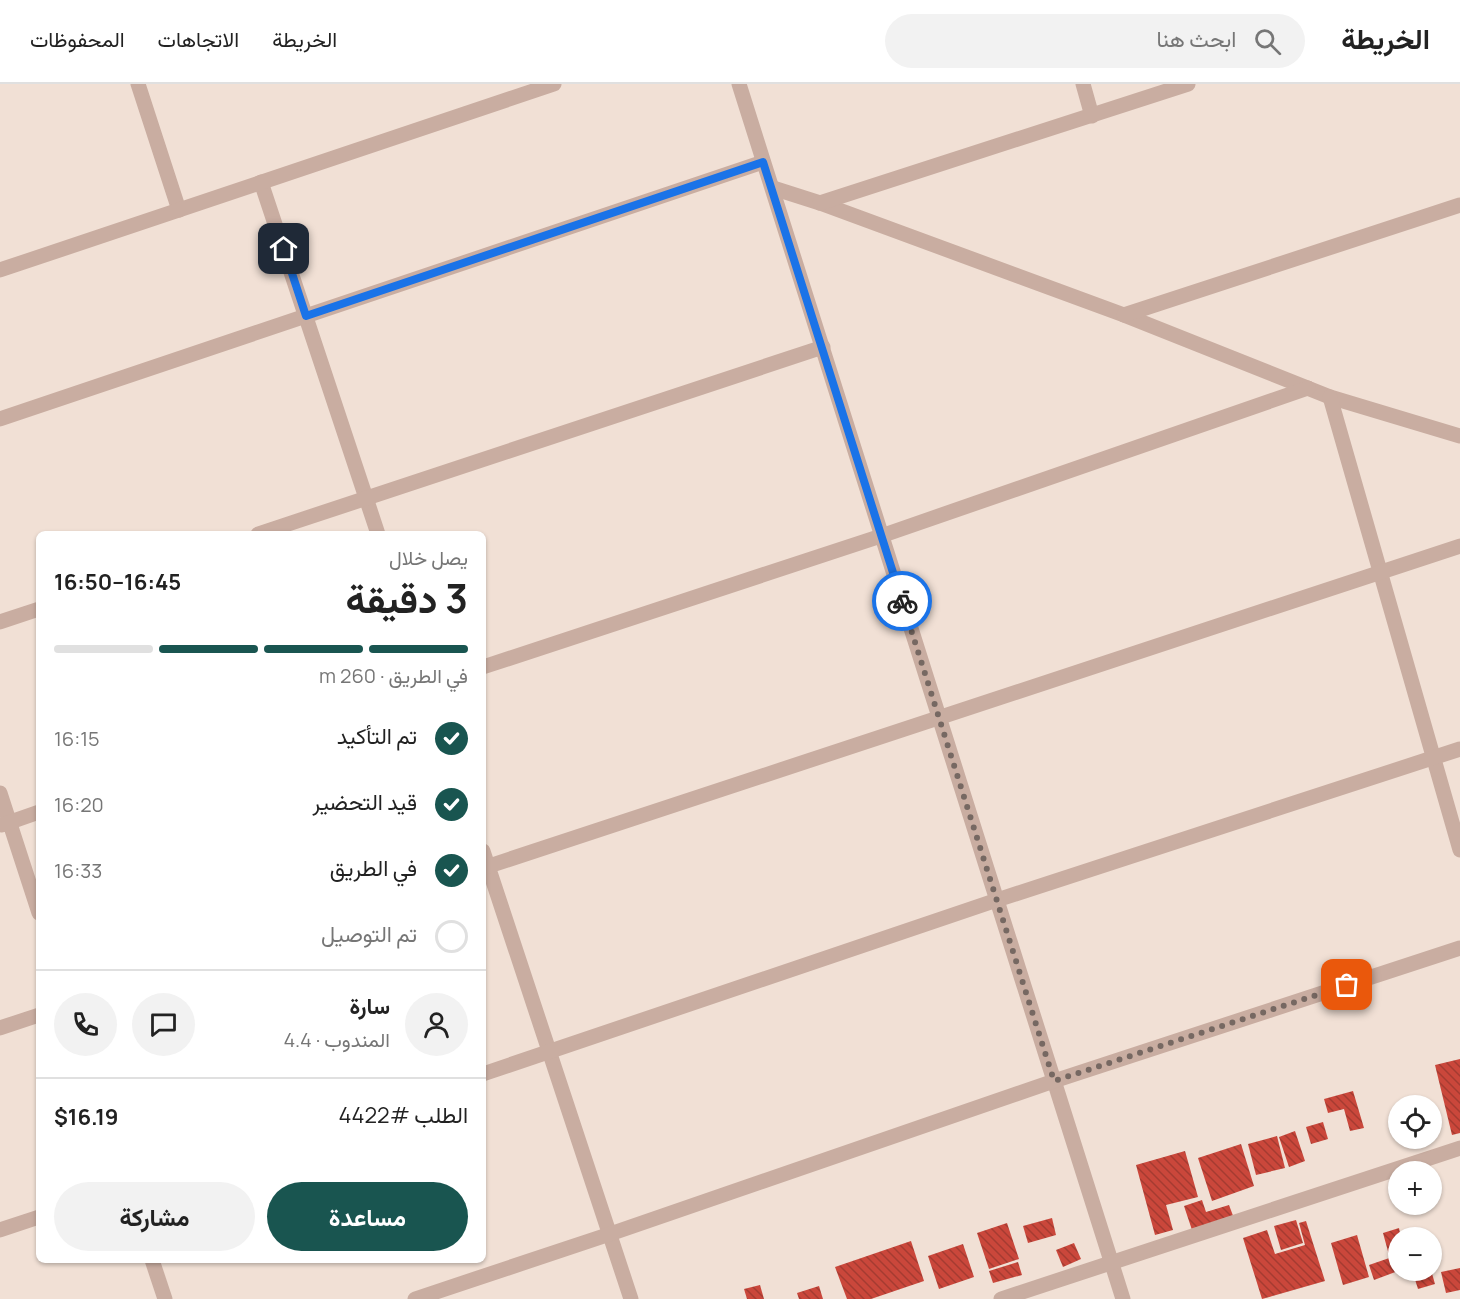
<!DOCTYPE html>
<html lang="ar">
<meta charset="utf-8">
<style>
body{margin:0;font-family:Manrope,Vazirmatn,sans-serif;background:#f2f2f2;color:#222;direction:rtl;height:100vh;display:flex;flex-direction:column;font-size:22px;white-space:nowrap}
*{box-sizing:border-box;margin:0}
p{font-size:20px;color:#767676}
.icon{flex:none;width:33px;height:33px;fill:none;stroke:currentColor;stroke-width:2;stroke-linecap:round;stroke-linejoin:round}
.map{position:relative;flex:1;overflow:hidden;direction:ltr}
.sheet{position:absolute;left:36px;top:447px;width:450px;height:732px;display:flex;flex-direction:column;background:#fff;border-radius:9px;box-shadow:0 2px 4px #0004;direction:rtl}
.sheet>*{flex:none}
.controls{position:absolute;left:1388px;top:1011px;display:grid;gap:12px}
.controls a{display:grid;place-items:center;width:54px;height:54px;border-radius:50%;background:#fff;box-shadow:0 2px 4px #0004;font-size:30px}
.pin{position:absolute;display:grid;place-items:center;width:51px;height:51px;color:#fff;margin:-26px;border-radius:12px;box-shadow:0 3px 9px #0006}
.courier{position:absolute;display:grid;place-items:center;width:60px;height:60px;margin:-30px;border:4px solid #1a73e8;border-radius:50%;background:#fff;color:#222;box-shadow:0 2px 8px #0007}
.head em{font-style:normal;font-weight:700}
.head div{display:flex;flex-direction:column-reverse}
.head{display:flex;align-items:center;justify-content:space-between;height:102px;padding:0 18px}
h1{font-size:39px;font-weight:700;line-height:45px}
.bar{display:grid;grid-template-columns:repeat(4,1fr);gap:9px 6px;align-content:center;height:72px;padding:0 18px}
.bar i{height:8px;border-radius:4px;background:#e0e0e0}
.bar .current{background:#195550}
.bar p{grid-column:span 4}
.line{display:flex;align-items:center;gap:15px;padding:0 18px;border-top:2px solid #e0e0e0}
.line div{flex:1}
.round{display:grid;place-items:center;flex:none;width:63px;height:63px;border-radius:32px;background:#f2f2f2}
ol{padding:0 18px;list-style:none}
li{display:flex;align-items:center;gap:18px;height:66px}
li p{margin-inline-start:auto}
li .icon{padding:6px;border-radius:50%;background:#195550;color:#fff;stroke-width:4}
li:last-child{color:#767676}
li i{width:33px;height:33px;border:3px solid #e0e0e0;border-radius:50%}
.primary-button{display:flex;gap:12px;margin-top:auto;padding:12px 18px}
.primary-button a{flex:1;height:69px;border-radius:36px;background:#195550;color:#fff;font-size:24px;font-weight:700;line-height:69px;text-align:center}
.primary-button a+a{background:#f2f2f2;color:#222}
header{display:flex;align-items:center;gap:36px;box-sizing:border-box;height:84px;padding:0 30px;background:#fff;border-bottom:2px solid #e0e0e0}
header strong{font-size:28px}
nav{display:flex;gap:33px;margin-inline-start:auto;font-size:21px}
.search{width:420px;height:54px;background:#f2f2f2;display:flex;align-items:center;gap:15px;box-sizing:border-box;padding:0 21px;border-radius:33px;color:#767676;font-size:22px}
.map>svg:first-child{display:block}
.building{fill:url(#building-back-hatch)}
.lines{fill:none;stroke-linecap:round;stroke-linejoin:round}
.street{stroke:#c9ada1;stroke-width:15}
.done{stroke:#766862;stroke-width:6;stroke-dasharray:0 10.8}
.route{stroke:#1a73e8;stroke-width:8}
</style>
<header>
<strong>الخريطة</strong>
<div class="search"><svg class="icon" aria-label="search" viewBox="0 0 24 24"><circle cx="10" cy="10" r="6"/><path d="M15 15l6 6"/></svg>ابحث هنا</div>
<nav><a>الخريطة</a><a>الاتجاهات</a><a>المحفوظات</a></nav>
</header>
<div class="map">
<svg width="1460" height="1215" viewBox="0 0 1460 1215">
<defs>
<pattern id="building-back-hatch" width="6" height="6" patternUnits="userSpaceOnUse" patternTransform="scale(1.5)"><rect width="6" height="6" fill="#ca473b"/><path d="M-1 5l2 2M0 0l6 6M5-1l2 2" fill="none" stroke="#a53b31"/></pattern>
</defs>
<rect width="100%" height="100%" fill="#f1e0d5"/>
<g class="building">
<polygon points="1460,975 1460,1049 1452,1051 1435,981"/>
<polygon points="1353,1007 1364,1044 1350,1047 1344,1025 1328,1029 1324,1015"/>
<polygon points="1323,1038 1328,1055 1311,1060 1306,1043"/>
<polygon points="1295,1047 1305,1077 1289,1083 1279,1053"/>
<polygon points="1277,1052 1285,1084 1256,1091 1248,1060"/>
<polygon points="1241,1060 1254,1102 1212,1117 1198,1074"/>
<polygon points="1185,1067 1198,1113 1166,1121 1173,1146 1155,1151 1136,1081"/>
<polygon points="1202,1116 1206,1128 1229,1121 1235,1137 1194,1152 1184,1122"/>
<polygon points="1052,1134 1056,1151 1028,1159 1023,1142"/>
<polygon points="1296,1136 1303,1159 1281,1166 1274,1142"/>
<polygon points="1306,1137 1325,1197 1262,1215 1243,1154 1267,1146 1275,1170 1305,1161 1299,1139"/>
<polygon points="1007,1139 1019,1175 989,1185 977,1149"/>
<polygon points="1399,1144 1401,1154 1398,1154 1398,1168 1389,1171 1383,1149"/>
<polygon points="1357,1151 1369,1193 1343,1201 1331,1159"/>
<polygon points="911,1157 924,1197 871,1215 847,1215 835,1183"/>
<polygon points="1074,1159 1081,1175 1063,1183 1056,1166"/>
<polygon points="963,1160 974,1193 939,1205 928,1172"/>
<polygon points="1398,1171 1398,1187 1374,1196 1369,1181"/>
<polygon points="1018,1178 1022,1191 993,1199 989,1187"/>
<polygon points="1460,1184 1460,1206 1446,1209 1441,1188"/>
<polygon points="1422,1186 1431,1186 1435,1200 1418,1205 1413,1189"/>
<polygon points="760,1201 764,1215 747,1215 744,1205"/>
<polygon points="819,1202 823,1215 799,1215 797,1209"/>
</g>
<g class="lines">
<g class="street">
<polyline points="138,0 179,126"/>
<polyline points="739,0 1123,1215"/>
<polyline points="1083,0 1092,32"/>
<polyline points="261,98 378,450"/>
<polyline points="773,104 820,119 1124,231 1330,313 1460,352"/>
<polyline points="820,119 1188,0"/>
<polyline points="0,186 554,0"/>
<polyline points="1124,231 1460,121"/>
<polyline points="1330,313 1460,766"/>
<polyline points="0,335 763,78"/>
<polyline points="258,450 823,263"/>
<polyline points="0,538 39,525"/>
<polyline points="483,583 881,452 1308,304"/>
<polyline points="0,709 39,829"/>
<polyline points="2,741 39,728"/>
<polyline points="483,767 631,1215"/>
<polyline points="483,784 1460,462"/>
<polyline points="0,944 39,931"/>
<polyline points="483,990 997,816 1460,665"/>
<polyline points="0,1146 39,1133"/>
<polyline points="152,1176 165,1215"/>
<polyline points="415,1215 610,1150 1054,997 1460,864"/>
<polyline points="1001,1215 1460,1064"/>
</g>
</g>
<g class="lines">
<polyline class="done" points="902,517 1054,997 1347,901"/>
<polyline class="route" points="284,165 306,232 763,78 902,517"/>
</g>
</svg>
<div class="controls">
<a><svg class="icon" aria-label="locate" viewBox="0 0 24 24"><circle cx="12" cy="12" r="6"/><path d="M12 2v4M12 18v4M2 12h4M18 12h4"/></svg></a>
<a>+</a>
<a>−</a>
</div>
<div class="pin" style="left:1347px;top:901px;background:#ea580c"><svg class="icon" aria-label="bag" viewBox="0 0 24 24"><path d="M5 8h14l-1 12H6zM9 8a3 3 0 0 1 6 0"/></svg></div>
<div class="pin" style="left:284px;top:165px;background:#1f2937"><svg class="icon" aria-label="home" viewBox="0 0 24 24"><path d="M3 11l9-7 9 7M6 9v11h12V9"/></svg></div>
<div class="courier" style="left:902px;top:517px"><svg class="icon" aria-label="bike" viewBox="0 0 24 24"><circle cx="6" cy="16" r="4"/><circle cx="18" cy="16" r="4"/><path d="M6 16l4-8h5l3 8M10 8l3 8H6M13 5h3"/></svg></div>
<section class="sheet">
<div class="head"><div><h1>3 دقيقة</h1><p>يصل خلال</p></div><em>16:45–16:50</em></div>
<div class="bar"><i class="current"></i><i class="current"></i><i class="current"></i><i></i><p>في الطريق · 260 m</p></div>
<ol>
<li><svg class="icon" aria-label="check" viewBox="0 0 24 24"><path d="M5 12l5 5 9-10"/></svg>تم التأكيد<p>16:15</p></li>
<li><svg class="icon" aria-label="check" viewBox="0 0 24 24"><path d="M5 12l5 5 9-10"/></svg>قيد التحضير<p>16:20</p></li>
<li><svg class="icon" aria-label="check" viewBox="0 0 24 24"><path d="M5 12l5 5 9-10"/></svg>في الطريق<p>16:33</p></li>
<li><i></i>تم التوصيل</li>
</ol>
<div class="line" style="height:108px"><a class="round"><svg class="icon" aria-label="person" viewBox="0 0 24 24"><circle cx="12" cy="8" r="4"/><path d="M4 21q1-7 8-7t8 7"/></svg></a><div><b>سارة</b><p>المندوب · 4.4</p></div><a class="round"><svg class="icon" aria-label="chat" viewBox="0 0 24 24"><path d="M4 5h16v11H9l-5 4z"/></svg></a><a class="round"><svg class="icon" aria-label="phone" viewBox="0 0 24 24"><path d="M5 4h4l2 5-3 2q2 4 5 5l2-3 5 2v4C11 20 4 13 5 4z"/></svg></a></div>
<div class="line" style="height:78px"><div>الطلب #4422</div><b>$16.19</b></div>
<div class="primary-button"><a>مساعدة</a><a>مشاركة</a></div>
</section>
</div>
